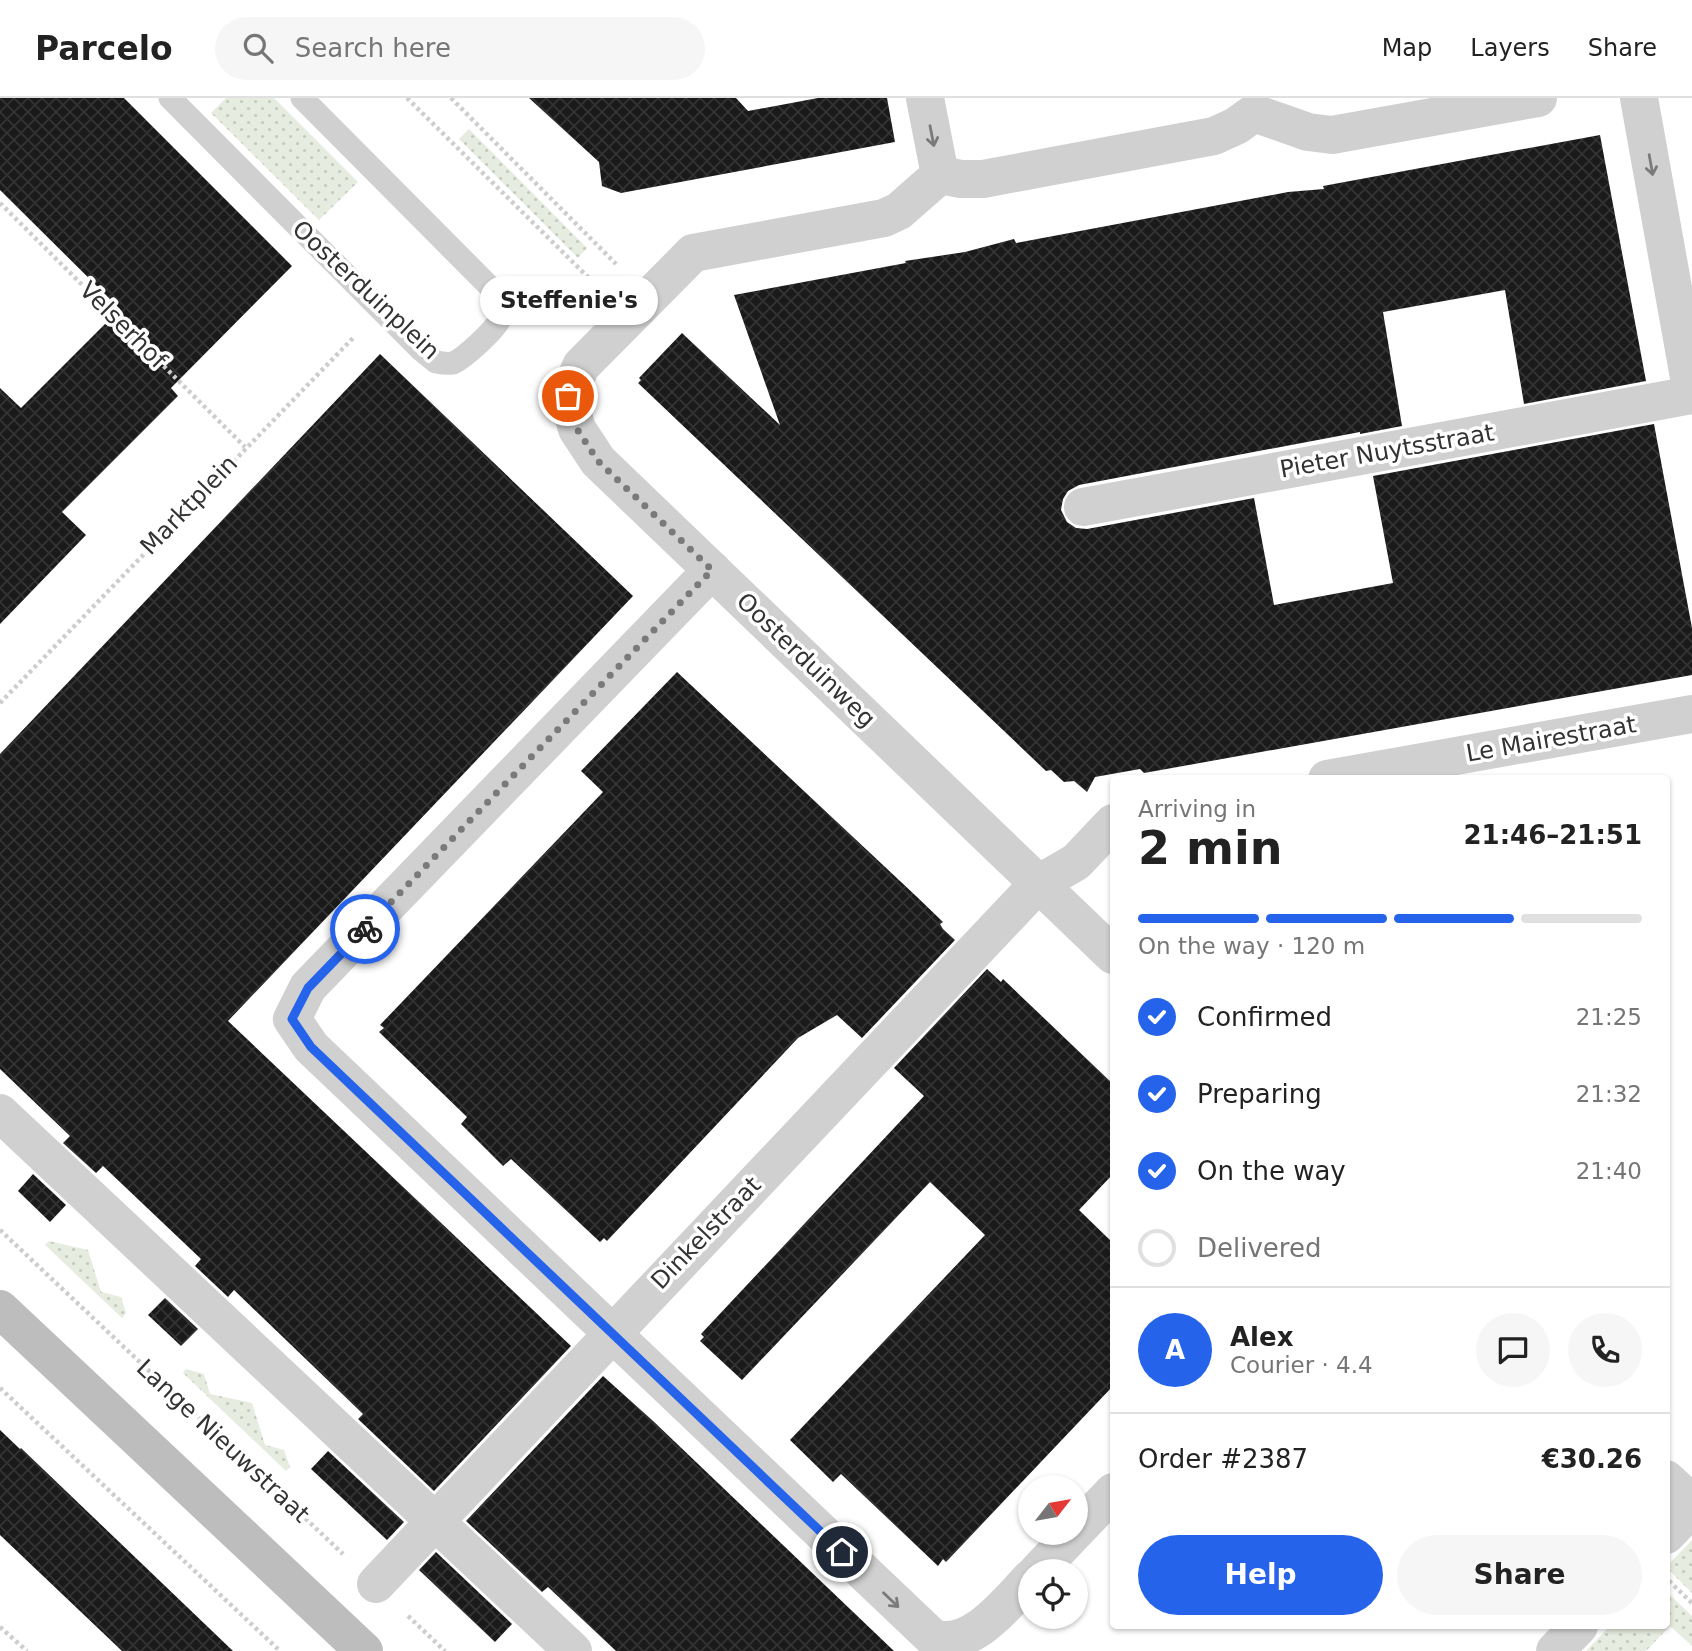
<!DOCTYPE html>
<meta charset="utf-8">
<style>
body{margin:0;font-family:"DejaVu Sans",sans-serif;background:#f6f6f6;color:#222;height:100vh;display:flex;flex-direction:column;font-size:26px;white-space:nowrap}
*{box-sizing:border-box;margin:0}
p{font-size:23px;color:#767676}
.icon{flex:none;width:38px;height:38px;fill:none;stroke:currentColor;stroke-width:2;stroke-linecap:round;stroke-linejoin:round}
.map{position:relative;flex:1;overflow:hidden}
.drawer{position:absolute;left:1110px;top:677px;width:560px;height:854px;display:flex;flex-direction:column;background:#fff;border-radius:7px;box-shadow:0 2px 5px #0004}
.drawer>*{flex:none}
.needle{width:46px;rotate:59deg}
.controls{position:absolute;left:1018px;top:1377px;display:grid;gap:14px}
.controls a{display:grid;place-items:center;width:70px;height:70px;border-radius:50%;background:#fff;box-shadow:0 2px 5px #0004;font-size:35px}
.pin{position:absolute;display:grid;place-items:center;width:60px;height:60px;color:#fff;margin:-30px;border:4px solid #fff;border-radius:50%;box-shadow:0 2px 7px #0007}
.courier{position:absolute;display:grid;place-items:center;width:70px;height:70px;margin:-35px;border:5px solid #2563eb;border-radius:50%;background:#fff;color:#222;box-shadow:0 2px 9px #0007}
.bubble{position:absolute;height:49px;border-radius:24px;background:#fff;box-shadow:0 2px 5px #0004;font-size:23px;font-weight:700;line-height:49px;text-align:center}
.summary em{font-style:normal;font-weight:700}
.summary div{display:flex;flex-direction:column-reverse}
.summary{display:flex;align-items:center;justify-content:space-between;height:119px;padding:0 28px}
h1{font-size:46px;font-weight:700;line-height:52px}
.bar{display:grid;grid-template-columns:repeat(4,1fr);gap:10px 7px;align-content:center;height:84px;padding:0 28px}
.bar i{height:9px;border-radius:5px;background:#e0e0e0}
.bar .current{background:#2563eb}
.bar p{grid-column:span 4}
.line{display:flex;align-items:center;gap:18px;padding:0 28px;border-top:2px solid #e0e0e0}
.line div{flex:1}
.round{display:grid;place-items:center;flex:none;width:74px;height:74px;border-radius:37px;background:#f6f6f6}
ol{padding:0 28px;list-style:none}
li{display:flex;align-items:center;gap:21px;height:77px}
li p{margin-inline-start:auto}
li .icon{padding:7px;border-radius:50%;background:#2563eb;color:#fff;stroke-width:4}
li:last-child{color:#767676}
li i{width:38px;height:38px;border:4px solid #e0e0e0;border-radius:50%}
.cta{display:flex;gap:14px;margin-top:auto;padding:14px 28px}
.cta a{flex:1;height:80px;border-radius:42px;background:#2563eb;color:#fff;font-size:28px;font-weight:700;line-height:80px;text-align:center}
.cta a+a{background:#f6f6f6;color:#222}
header{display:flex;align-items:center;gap:42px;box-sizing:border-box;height:98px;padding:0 35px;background:#fff;border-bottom:2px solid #e0e0e0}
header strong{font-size:33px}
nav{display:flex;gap:38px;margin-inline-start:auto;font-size:24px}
.search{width:490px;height:63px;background:#f6f6f6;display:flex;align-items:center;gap:18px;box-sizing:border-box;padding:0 24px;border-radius:38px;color:#767676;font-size:26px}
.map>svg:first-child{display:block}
.garden{fill:url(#garden-dots)}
.building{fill:url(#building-cross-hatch)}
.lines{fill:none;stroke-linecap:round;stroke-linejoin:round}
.path{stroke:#cdcdcd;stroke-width:4.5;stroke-dasharray:3.5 3.5;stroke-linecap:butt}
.lane{stroke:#d0d0d0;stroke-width:23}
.street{stroke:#d0d0d0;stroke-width:38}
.secondary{stroke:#bdbdbd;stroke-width:38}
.oneway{stroke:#7a7a7a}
.done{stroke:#7a7a7a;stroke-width:7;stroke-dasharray:0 12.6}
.route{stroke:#2563eb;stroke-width:9}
.labels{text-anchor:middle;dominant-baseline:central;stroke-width:7;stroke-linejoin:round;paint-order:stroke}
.street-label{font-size:24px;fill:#333;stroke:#fff}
</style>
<header>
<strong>Parcelo</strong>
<div class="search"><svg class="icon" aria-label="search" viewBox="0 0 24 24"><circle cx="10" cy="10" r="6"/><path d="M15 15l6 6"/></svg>Search here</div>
<nav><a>Map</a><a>Layers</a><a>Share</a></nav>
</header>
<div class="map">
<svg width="1692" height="1553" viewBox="0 0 1692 1553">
<defs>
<pattern id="garden-dots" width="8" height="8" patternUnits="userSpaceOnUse" patternTransform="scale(1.75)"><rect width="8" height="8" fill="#e6ecdf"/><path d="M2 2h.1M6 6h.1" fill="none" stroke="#c6cbc0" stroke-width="1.8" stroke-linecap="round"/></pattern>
<pattern id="building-cross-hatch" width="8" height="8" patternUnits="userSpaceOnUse" patternTransform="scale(1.75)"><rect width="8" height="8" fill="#1a1a1a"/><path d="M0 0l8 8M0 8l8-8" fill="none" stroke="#333"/></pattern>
</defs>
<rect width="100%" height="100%" fill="#fff"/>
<g class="garden">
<polygon points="226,0 274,0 358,84 319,122 211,15"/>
<polygon points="469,31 587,150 578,160 459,41"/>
<polygon points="49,1143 88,1152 101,1194 121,1199 126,1215 122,1220 45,1147"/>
<polygon points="186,1271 204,1276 210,1296 252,1305 265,1347 284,1352 290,1369 286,1373 183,1275"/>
<polygon points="1692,1442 1692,1495 1666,1469"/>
<polygon points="1666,1493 1692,1518 1692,1548 1670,1528 1646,1553 1586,1553 1610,1528 1666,1528"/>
</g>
<g class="building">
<polygon points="0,0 124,0 292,168 171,290 178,298 62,414 86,437 0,526 0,290 21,310 120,211 0,92"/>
<polygon points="529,0 736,0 748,13 818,0 887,0 895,44 621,95 602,88 599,64"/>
<polygon points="1600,37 1646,283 1524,306 1505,192 1383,214 1402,328 1360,336 1360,334 1079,387 1068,393 1063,401 1061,412 1067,424 1076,430 1087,431 1254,400 1274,507 1393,485 1373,378 1654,326 1692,530 1692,577 1144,675 1140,671 1095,679 1087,694 1074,683 1064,684 1051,672 1046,673 638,285 641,282 639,280 682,235 780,327 734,197 906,165 905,163 965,154 1014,141 1016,145 1288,94 1324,91 1323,88"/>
<polygon points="380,256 633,498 228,923 571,1248 434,1393 358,1321 363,1316 234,1192 228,1199 195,1168 201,1161 103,1068 96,1075 63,1045 70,1038 0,971 0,656"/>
<polygon points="677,574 916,798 943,824 940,826 943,831 955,842 862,940 837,917 798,940 607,1143 604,1140 600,1144 511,1061 503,1068 461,1026 467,1019 379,934 384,930 380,927 603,694 581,673"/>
<polygon points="987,871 1001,884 1003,881 1113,986 1113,1076 1079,1112 1113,1145 1113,1288 946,1464 943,1461 938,1468 841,1376 833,1384 790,1342 985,1137 930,1084 742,1282 700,1243 704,1239 701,1236 924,998 894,970"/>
<polygon points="33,1076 66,1107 50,1124 18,1093"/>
<polygon points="165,1200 198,1231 181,1248 148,1217"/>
<polygon points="603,1278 652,1322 894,1553 616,1553 548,1489 542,1494 466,1423"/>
<polygon points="0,1332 20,1351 21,1350 233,1553 122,1553 0,1437"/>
<polygon points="328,1353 404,1424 387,1442 311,1371"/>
<polygon points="436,1454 512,1526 495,1544 419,1472"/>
</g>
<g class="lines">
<g class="path">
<polyline points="407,0 598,189"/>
<polyline points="451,0 616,166"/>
<polyline points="0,105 245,349"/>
<polyline points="0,605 354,239"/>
<polyline points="0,1132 343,1456"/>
<polyline points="0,1290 280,1553"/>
<polyline points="1669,1483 1692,1505"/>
<polyline points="408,1518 445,1553"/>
<polyline points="0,1529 27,1553"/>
</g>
<path class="lane" d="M170,0L420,251L436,264C441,265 447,266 453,265C463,261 498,230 501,219C504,210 499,201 494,193L302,0"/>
<g class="street">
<polyline points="925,0 940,77"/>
<polyline points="1639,0 1692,296"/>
<polyline points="1083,409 1692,297"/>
<path d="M712,472L308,889L292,921L311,949L933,1540C971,1553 1007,1505 1031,1480"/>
<polyline points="1327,681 1692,616"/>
<polyline points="1113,857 598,363 577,331 568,298 581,268 693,155 884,120 899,113 940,77 961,81 983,81 1214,38 1236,28 1254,15 1308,34 1332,37 1538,0"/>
<polyline points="0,1015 573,1553"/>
<polyline points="1666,1381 1692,1405"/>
<polyline points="1076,1433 1113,1394"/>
<polyline points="1666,1437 1692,1410"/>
<polyline points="1037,1474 1074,1435"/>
<polyline points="376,1486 1038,786 1076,764 1113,725"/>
<polyline points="1555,1553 1579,1528"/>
</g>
<polyline class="secondary" points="0,1211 364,1553"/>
</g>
<defs><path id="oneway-shaft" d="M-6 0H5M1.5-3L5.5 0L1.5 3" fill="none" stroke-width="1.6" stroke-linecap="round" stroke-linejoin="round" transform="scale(1.75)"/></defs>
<g class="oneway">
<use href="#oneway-shaft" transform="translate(932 38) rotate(79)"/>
<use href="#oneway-shaft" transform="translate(1651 67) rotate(80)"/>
<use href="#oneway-shaft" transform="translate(891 1502) rotate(44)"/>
</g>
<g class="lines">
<polyline class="done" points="365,831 712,472 598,363 577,331 568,298"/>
<polyline class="route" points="365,831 308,890 292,921 311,949 842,1454"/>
</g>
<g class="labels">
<g class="street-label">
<text transform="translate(366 192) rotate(43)">Oosterduinplein</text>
<text transform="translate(123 227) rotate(45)">Velserhof</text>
<text transform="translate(1387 353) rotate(-10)">Pieter Nuytsstraat</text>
<text transform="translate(189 407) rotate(-46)">Marktplein</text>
<text transform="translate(806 562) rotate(44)">Oosterduinweg</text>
<text transform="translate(1551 641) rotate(-10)">Le Mairestraat</text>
<text transform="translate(706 1135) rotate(-46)">Dinkelstraat</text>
<text transform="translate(223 1343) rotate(43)">Lange Nieuwstraat</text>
</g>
</g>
</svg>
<div class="controls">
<a><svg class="needle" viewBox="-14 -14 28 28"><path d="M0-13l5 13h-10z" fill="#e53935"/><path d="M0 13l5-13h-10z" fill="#767676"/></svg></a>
<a><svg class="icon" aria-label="locate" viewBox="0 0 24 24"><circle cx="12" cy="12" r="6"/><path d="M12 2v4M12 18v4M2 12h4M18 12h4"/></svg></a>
</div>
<div class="pin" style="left:568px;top:298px;background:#ea580c"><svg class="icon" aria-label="bag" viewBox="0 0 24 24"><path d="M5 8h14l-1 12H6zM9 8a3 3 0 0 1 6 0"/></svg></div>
<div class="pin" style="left:842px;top:1454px;background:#1f2937"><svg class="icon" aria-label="home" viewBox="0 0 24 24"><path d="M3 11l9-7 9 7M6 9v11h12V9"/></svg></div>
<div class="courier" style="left:365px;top:831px"><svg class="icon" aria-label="bike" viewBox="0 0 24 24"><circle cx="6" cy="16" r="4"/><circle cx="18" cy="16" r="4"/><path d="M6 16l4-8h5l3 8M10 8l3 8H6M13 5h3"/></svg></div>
<div class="bubble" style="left:480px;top:178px;width:178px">Steffenie's</div>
<section class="drawer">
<div class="summary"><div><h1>2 min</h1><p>Arriving in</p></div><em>21:46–21:51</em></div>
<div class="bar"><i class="current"></i><i class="current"></i><i class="current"></i><i></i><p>On the way · 120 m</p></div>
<ol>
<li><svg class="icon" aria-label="check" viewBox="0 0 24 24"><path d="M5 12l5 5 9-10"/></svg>Confirmed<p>21:25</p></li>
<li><svg class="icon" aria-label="check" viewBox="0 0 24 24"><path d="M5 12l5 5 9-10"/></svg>Preparing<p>21:32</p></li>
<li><svg class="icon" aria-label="check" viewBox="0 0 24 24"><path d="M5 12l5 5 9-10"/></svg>On the way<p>21:40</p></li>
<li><i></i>Delivered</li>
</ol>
<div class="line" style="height:126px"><b class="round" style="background:#2563eb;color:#fff">A</b><div><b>Alex</b><p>Courier · 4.4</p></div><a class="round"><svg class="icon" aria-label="chat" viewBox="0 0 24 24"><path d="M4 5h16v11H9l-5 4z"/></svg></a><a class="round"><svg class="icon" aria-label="phone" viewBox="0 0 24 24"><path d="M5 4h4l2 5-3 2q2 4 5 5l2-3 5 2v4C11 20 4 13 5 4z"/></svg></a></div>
<div class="line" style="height:91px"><div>Order #2387</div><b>€30.26</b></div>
<div class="cta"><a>Help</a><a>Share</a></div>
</section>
</div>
